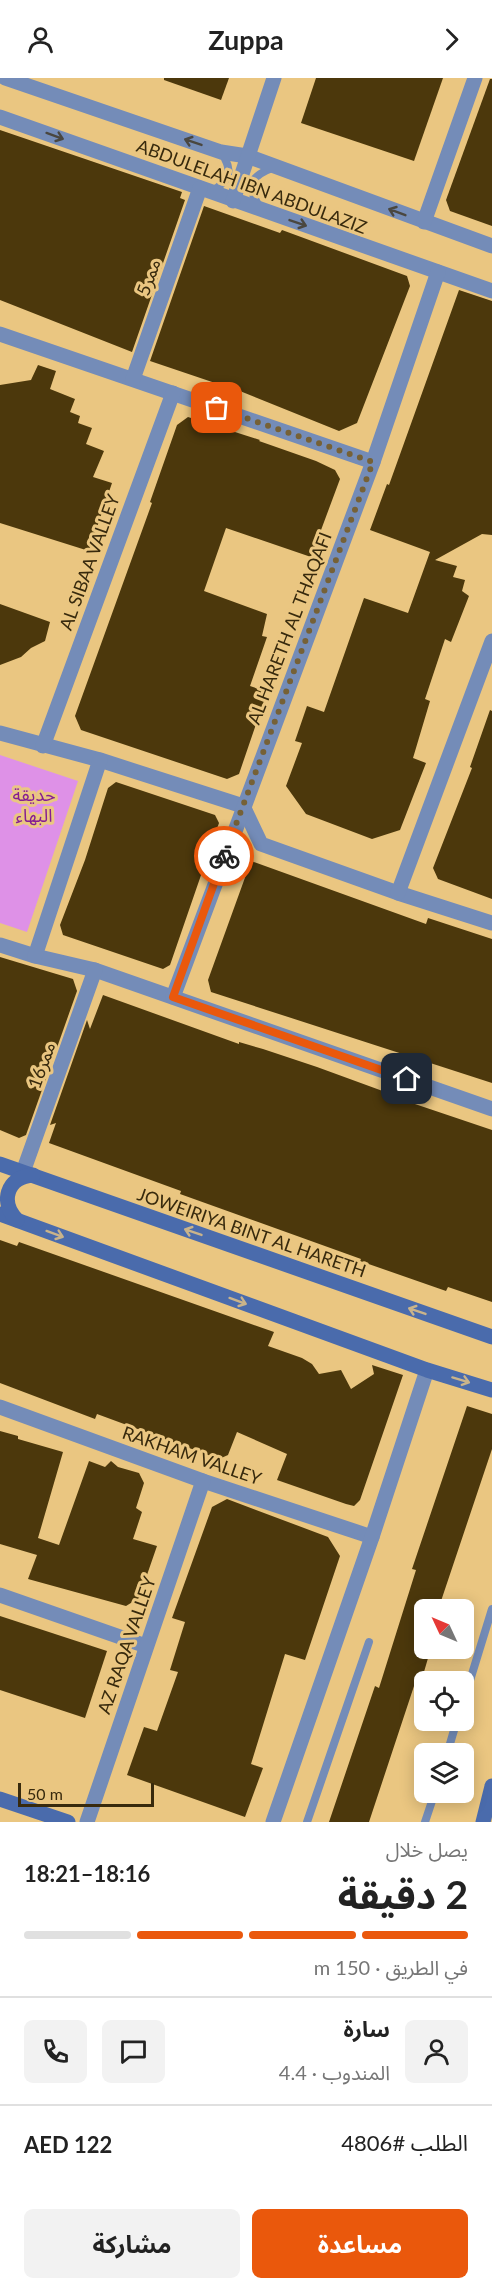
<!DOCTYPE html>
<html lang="ar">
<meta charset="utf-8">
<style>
body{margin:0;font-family:Lato,"Noto Sans Arabic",sans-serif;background:#f2f2f2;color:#222;direction:rtl;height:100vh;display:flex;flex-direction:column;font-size:22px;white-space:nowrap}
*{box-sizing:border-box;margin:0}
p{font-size:20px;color:#767676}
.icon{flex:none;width:33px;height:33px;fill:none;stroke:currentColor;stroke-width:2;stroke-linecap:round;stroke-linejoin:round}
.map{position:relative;height:1744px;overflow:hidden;direction:ltr}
.details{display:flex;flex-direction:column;background:#fff;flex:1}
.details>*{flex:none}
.needle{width:39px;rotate:314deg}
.controls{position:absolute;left:414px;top:1521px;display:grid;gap:12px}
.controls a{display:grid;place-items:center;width:60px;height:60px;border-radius:9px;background:#fff;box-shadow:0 3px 15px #0003;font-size:30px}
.scale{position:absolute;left:18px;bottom:15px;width:136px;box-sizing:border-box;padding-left:6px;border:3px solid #382a0d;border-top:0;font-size:16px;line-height:21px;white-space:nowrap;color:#382a0d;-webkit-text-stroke:4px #eac681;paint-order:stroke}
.pin{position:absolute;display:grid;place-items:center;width:51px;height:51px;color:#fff;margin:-26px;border-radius:12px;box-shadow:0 3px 9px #0006}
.courier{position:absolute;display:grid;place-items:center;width:60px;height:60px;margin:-30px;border:4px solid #ea580c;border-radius:50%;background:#fff;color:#222;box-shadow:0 2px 8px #0007}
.summary em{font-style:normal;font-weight:700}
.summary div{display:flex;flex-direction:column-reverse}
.summary{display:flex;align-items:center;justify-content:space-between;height:102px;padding:0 24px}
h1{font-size:39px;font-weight:700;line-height:45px}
.bar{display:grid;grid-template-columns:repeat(4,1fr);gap:9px 6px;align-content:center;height:72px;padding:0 24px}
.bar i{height:8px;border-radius:4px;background:#e0e0e0}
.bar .on{background:#ea580c}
.bar p{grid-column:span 4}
.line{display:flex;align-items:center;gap:15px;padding:0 24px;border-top:2px solid #e0e0e0}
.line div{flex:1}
.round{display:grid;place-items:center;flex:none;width:63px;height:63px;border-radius:9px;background:#f2f2f2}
.action{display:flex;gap:12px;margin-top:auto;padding:12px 24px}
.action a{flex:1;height:69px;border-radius:9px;background:#ea580c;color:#fff;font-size:24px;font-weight:700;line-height:69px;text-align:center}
.action a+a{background:#f2f2f2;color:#222}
header{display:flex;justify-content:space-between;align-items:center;height:78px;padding:0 24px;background:#fff;font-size:27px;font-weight:700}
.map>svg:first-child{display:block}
.green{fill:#de91e7}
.building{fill:#4c380c}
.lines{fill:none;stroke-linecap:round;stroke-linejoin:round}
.lane{stroke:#748cb8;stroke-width:8}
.street{stroke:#748cb8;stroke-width:15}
.secondary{stroke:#4a6bac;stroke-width:15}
.oneway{stroke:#4a4740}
.oneway2{stroke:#cab48a}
.done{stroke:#766136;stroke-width:6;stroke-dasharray:0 10.8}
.route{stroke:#ea580c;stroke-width:8}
.labels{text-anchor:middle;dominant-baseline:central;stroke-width:6;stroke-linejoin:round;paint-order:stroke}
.street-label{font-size:18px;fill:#382a0d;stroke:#eac681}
.park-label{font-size:18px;fill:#851d93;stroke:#eac681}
</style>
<header><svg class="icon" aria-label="forward" viewBox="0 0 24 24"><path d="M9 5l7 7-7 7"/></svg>Zuppa<svg class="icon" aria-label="person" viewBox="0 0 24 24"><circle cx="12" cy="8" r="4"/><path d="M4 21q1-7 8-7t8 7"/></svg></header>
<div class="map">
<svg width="492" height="1744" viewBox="0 0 492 1744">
<rect width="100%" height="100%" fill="#eac681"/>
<polygon class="green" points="0,677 78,703 27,854 0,845"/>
<g class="building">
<polygon points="164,0 229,0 221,22 164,2"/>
<polygon points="316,0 443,0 414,83 301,45"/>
<polygon points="490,1 492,1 492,148 450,133 446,122"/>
<polygon points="0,52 182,114 180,120 185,122 132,274 0,222"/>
<polygon points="204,128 280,155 282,152 407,198 410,208 357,345 339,353 225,307 224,308 150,283"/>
<polygon points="459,212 492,223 492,457 482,456 435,482 457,488 453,499 465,502 462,513 469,518 451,564 445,561 425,621 430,623 413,680 426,685 400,752 372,761 306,736 286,708 302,665 295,663 307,628 324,634 364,520 408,535 430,474 370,452 387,406 389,407"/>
<polygon points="38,287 56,293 50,311 75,321 70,334 80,338 78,345 92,350 86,366 104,373 93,399 112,405 89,473 0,445 0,307 31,302"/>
<polygon points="188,339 260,362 259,363 316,383 335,392 340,401 311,479 226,450 204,513 267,536 262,558 267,559 250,608 267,614 239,696 227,701 81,652 75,638 152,425 150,424 177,347"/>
<polygon points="0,526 50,544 45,563 31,570 21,579 0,587"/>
<polygon points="490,632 492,633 492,821 438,801 433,790 472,690 470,689"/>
<polygon points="116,704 215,737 219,745 170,887 163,891 63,857 60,847 85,782 108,710"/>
<polygon points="251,783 426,846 428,840 492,861 492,1005 211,914 208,902"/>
<polygon points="0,879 73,901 77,913 26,1057 19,1060 0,1052"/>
<polygon points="103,917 239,966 239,964 263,971 317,989 410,1023 409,1024 492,1052 492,1224 448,1209 446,1213 360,1183 361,1181 180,1116 181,1113 49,1065 56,1045 50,1047 87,942 90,951"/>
<polygon points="0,1162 17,1168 19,1164 274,1254 268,1268 302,1280 312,1286 319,1296 341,1292 351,1311 374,1296 372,1287 403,1297 360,1422 354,1428 346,1426 277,1402 287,1376 237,1354 228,1377 219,1381 97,1336 95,1341 0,1305"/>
<polygon points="467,1328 492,1336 492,1371 438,1532 424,1532 424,1570 431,1570 421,1604 416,1602 369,1744 329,1744 375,1608 379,1610 416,1492 412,1491"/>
<polygon points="0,1353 18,1358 18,1361 63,1374 38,1460 59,1467 89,1383 105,1389 111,1383 118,1389 139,1395 144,1405 136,1430 142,1434 133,1461 157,1468 139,1520 126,1528 28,1501 37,1477 0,1466"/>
<polygon points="227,1421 328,1459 340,1478 305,1582 285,1576 251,1686 263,1690 245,1739 127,1697 144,1649 157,1653 178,1594 170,1592 185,1544 172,1540 212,1429"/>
<polygon points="0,1538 107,1573 85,1640 0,1612"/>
</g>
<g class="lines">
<g class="lane">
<path d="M212,113C231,102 233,92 221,74"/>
<path d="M260,129C244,107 252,97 275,89"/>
<polyline points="464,1622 492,1531"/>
<polyline points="447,1676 457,1642"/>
<polyline points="307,1744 369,1564"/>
<polyline points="425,1744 435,1714"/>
</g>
<g class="street">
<polyline points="5,0 221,74 247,78 492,168"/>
<polyline points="0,39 492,213"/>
<polyline points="233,123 274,0"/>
<polyline points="424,144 475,0"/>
<polyline points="0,256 373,384"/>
<polyline points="133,301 200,110"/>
<polyline points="0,655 100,682 243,728 261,766 398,815 492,845"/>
<polyline points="43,668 173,315"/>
<polyline points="398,815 492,563"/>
<polyline points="0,867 35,878 95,892 492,1031"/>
<polyline points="35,878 100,682"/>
<polyline points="173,919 373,384 438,194"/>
<polyline points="23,1094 95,892"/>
<polyline points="0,1329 203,1403 372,1459"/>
<polyline points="0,1517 146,1568"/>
<polyline points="87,1744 203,1403"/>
<polyline points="273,1744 372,1459 427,1292"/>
</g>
<g class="secondary">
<polyline points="0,1086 492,1259"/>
<polyline points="0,1136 427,1292 492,1312"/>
<path d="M17,1142C0,1125 6,1099 33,1097"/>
<polyline points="0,1721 68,1744"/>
<polyline points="483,1744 492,1708"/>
</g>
</g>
<defs><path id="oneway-shaft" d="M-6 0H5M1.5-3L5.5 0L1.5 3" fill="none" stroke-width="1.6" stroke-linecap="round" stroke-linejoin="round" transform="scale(1.5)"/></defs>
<g class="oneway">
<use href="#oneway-shaft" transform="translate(55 58) rotate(20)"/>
<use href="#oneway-shaft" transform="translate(193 64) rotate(-161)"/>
<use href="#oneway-shaft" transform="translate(397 134) rotate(-159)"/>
<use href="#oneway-shaft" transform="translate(298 145) rotate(19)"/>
</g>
<g class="oneway2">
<use href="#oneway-shaft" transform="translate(193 1154) rotate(-161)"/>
<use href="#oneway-shaft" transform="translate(55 1156) rotate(20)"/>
<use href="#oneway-shaft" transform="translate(238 1223) rotate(20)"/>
<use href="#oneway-shaft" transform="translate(417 1233) rotate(-161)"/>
<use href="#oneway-shaft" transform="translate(461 1302) rotate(17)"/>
</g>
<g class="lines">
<polyline class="done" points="217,330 373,384 224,778"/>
<polyline class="route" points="224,778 173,919 407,1001"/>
</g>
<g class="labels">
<g class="street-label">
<text transform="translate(252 108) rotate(20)">ABDULELAH IBN ABDULAZIZ</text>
<text transform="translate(148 199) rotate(-70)">ممر5</text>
<text transform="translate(89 484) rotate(-70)">AL SIBAA VALLEY</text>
<text transform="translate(289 550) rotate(-69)">AL HARETH AL THAQAFI</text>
<text transform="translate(41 987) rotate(-70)">ممر16</text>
<text transform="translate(252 1154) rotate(19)">JOWEIRIYA BINT AL HARETH</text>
<text transform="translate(192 1377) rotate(19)">RAKHAM VALLEY</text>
<text transform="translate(126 1567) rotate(-71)">AZ RAQA VALLEY</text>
</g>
<g class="park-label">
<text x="34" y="716">حديقة<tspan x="34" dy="21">البهاء</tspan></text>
</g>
</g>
</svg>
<div class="controls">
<a><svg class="needle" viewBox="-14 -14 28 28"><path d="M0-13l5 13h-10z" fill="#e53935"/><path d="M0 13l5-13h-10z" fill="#767676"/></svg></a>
<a><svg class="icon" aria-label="locate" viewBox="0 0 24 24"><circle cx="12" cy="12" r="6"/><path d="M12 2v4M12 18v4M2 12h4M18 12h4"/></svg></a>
<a><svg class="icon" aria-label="layers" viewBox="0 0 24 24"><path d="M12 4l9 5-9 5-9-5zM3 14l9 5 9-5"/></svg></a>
</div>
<div class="scale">50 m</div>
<div class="pin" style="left:217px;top:330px;background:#ea580c"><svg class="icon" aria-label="bag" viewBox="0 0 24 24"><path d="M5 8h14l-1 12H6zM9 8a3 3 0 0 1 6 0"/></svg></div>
<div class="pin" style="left:407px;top:1001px;background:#1f2937"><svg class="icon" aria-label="home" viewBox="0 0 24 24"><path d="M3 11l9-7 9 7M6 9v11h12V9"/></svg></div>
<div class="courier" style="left:224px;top:778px"><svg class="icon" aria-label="bike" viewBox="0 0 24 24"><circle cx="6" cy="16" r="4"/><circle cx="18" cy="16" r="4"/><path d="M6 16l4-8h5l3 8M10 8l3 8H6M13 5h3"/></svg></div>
</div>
<section class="details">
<div class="summary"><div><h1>2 دقيقة</h1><p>يصل خلال</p></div><em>18:16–18:21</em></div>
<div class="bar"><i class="on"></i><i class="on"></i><i class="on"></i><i></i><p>في الطريق · 150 m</p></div>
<div class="line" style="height:108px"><a class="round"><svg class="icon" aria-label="person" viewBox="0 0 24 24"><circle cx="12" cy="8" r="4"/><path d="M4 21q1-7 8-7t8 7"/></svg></a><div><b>سارة</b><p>المندوب · 4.4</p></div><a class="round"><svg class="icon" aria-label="chat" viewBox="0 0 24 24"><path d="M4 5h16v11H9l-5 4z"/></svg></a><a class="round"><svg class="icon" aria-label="phone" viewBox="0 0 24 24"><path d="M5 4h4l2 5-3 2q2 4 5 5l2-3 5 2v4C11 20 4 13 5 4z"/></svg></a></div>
<div class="line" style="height:78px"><div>الطلب #4806</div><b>AED 122</b></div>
<div class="action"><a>مساعدة</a><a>مشاركة</a></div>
</section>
